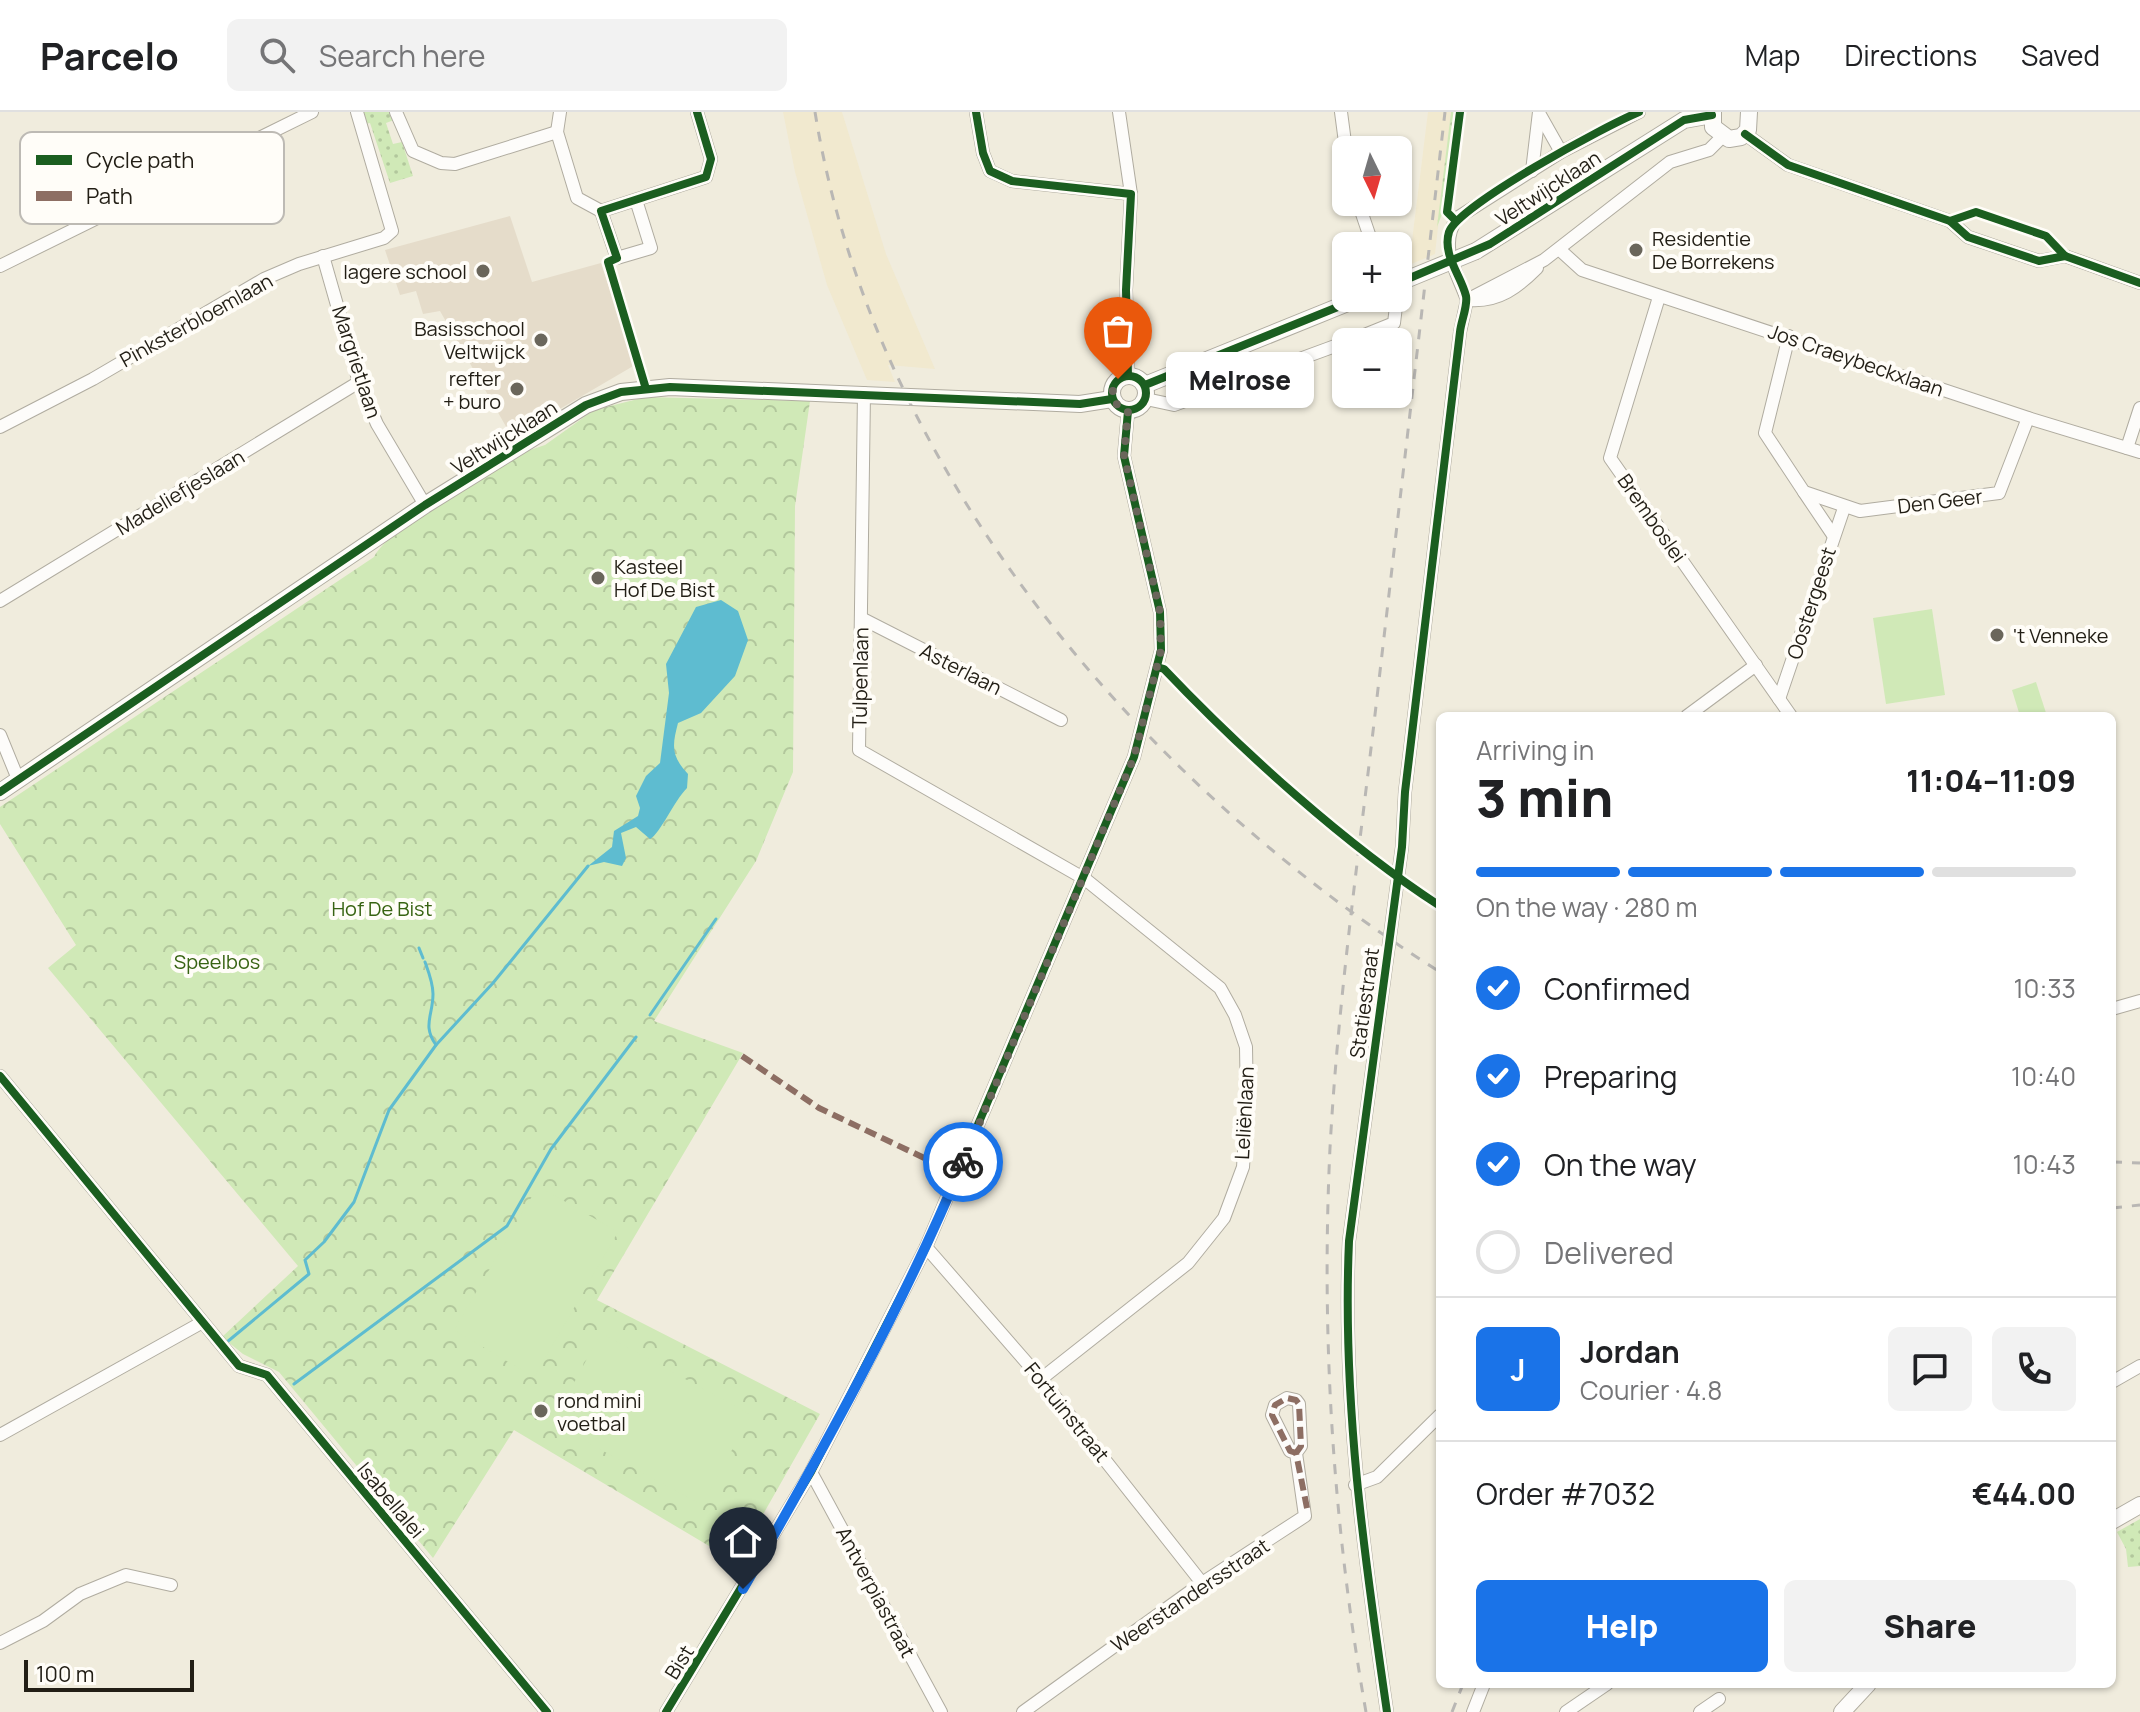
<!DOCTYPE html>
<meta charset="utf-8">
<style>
body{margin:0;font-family:Manrope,sans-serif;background:#f2f2f2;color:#202124;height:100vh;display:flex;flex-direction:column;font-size:30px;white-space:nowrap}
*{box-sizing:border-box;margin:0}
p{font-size:26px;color:#757577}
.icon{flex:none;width:44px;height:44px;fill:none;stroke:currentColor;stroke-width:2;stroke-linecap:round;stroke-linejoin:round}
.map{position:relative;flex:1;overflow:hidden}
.sheet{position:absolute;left:1436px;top:600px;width:680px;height:976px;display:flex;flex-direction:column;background:#fff;border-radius:12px;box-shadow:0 2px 6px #0004}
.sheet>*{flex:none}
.needle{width:52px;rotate:175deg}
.fabs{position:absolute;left:1332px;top:24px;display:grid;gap:16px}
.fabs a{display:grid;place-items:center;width:80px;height:80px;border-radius:12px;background:#fff;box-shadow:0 2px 6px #0004;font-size:40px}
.scale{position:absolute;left:24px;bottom:20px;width:170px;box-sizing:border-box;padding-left:8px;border:4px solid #221e15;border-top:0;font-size:22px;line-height:28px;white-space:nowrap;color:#221e15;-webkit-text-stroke:6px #fffdf8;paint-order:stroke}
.pin{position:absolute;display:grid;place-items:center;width:68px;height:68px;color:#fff;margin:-82px -34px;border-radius:50% 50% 50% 0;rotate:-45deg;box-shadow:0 0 8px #0007}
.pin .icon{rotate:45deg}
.courier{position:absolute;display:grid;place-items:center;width:80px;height:80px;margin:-40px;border:6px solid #1a73e8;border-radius:50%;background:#fff;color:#222;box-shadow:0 2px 10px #0007}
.bubble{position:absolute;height:56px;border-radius:12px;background:#fff;box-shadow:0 2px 6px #0004;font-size:26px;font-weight:800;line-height:56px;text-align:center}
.overview em{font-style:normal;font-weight:800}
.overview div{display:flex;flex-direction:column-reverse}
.overview{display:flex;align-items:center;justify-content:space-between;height:136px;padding:0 40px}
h1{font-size:52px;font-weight:800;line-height:60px}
.bar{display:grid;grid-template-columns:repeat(4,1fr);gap:12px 8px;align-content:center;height:96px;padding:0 40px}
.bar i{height:10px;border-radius:6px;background:#e0e0e0}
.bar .active{background:#1a73e8}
.bar p{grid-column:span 4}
.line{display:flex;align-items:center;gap:20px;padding:0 40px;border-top:2px solid #e0e0e0}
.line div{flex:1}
.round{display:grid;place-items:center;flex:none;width:84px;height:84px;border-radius:12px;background:#f2f2f2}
ol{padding:0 40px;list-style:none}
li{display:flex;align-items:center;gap:24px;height:88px}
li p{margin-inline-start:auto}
li .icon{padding:8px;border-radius:50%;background:#1a73e8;color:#fff;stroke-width:4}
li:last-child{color:#757577}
li i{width:44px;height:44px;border:4px solid #e0e0e0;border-radius:50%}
.button{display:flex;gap:16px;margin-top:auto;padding:16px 40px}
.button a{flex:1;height:92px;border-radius:12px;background:#1a73e8;color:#fff;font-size:32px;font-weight:800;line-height:92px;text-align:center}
.button a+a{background:#f2f2f2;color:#202124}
header{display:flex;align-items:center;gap:48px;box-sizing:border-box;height:112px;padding:0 40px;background:#fff;border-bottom:2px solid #e0e0e0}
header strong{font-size:38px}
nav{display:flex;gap:44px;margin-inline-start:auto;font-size:28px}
.search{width:560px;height:72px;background:#f2f2f2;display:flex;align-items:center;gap:20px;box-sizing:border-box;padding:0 28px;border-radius:12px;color:#757577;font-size:30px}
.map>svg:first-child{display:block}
.built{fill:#f1e9cf}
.industrial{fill:#e5dcca}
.grass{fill:url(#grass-dots)}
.park{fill:url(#park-crowns)}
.pitch{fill:#d0e9b7}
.water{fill:#5ebcd0}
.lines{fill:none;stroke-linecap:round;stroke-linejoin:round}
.stream{stroke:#5ebcd0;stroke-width:3}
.minor-casing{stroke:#b0aca0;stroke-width:14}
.tertiary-casing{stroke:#b0aca0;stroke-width:18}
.minor{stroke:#fdfcfa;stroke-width:12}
.tertiary{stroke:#fdfcfa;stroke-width:16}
.rail{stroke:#b9b7b4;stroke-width:3;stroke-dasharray:10 10;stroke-linecap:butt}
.tertiary-bridge-casing{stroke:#b0aca0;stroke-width:18;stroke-linecap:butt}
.tertiary-bridge{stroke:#fdfcfa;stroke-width:16}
.quiet{stroke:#8d6e63;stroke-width:6;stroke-dasharray:12 6;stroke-linecap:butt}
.cycleway-casing{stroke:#fffdf8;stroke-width:13}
.cycleway{stroke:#1b5e20;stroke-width:8}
.done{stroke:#6a665b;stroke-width:8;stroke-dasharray:0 14.4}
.route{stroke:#1a73e8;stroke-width:10}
.poi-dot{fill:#6a665b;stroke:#fffdf8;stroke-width:3}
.labels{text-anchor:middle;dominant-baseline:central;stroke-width:8;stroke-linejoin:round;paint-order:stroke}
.street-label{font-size:20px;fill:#221e15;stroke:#fffdf8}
.poi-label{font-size:20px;fill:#221e15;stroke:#fffdf8;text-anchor:start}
.park-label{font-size:20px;fill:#376312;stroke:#fffdf8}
.key{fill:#fffdf8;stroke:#bdbab4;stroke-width:2}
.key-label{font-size:22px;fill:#221e15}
</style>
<header>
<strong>Parcelo</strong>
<div class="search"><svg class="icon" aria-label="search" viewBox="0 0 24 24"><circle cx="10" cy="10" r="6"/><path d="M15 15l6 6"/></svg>Search here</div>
<nav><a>Map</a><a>Directions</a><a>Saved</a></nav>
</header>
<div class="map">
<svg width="2140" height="1600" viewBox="0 0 2140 1600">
<defs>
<pattern id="grass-dots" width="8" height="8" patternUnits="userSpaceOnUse" patternTransform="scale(2)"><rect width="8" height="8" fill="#d0e9b7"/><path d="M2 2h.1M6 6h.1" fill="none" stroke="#b2c79c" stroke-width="1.8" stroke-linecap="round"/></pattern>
<pattern id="park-crowns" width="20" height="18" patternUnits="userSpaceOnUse" patternTransform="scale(2)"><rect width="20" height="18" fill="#d0e9b7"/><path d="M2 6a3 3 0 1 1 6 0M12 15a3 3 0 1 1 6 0" fill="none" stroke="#b2c79c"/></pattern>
</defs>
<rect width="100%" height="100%" fill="#f0ecdd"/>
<g class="built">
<polygon points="783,0 842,0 886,142 935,257 888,253 895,270 867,268 827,173 795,60"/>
<polygon points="1428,0 1451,0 1435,142 1409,153"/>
</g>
<polygon class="industrial" points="510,104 532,170 601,151 635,253 512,325 440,199 423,202 416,179 400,183 385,138"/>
<g class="grass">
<polygon points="364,0 392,0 394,8 386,11 393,32 402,30 413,64 390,71 370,11 365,12"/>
<polygon points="1451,0 1458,0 1449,84 1437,115"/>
<polygon points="2140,1407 2140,1454 2128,1455 2126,1437 2117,1420"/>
</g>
<path class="park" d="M646,285L810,289L795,394L793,660L756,749L654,909L743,941L597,1188L820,1302L736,1450L514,1318L433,1446L279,1260L243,1242L222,1225L298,1154L48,856L76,833L0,712V695L374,445C391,412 494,360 530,338L545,333L594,298Z"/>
<g class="pitch">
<polygon points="1932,497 1945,583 1886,592 1873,506"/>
<polygon points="2036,570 2047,604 2020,604 2012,578"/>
<polygon points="538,1074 618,1120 534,1265 454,1218"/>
<polygon points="601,1221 751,1303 702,1393 552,1311"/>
</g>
<path class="water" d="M721,488L738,499L748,528L735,564L701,601L678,611C672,634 671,644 688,662L687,676C674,689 660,722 650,727L636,715L621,721L626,746L622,754L604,750L588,754L612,735L614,719L638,704L640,696L636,684L646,664L660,651L669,581L666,552L696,495Z"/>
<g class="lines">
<g class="stream">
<polyline points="419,836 423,846"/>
<path d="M425,850C429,861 433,871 433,882C433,904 422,913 436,933"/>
<polyline points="650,903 716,807"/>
<polyline points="227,1230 309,1162 305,1148 324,1130 354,1090 389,998 436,933 493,871 588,754"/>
<polyline points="294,1272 507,1114 551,1037 636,925"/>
</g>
<g class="minor-casing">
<g id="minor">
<polyline points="396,0 413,39 441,51 455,52 557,20"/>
<polyline points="560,0 557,20 577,86 601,99 617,146 651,136 636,88"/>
<polyline points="976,0 983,41 990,59 1012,69 1131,82"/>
<polyline points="1119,0 1131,82 1126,178 1128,264"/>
<polyline points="1341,0 1346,38"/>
<polyline points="1539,1 1561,40"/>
<polyline points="1745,22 1788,53 1950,109 1968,125 2039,149 2065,144 2140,171"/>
<polyline points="1532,59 1539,0"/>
<polyline points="1358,90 1373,134"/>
<polyline points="601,99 706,65 711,47 697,0"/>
<polyline points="1560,138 1582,158 2028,306 2140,340"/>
<polyline points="323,144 359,270 377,312 425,393"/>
<polyline points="0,154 312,0"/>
<polyline points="1659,185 1610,346 1791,604"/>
<polyline points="1467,188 1544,148 1670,50 1709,38 1722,25"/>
<path d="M1467,188C1457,159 1438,135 1457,106L1561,40L1639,0"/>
<path d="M1470,188C1499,190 1518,175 1537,156"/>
<polyline points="1789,224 1765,321 1804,380 1860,399 1999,381 2028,306"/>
<polyline points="1347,230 1394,211 1398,178"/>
<polyline points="864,281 859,638 1085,767 1220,876 1235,903 1246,935 1247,995 1243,1055 1224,1106 1188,1151 1041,1267"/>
<polyline points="1146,287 1174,293 1346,230"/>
<polyline points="0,315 93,267 264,167 299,152 384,126 392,119 357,0"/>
<polyline points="2127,336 2140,296"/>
<polyline points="1804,380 1833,423"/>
<polyline points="0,489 359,270"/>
<polyline points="861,506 1061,608"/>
<polyline points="1779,587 1844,396"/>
<polyline points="1687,604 1756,553"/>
<polyline points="0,623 18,667"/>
<polyline points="2112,897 2140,889"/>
<polyline points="0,964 239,1254 267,1263 547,1600"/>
<polyline points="926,1135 1041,1267 1202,1471"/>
<polyline points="2112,1270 2140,1254"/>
<polyline points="0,1323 201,1211"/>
<polyline points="811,1360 941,1600"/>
<polyline points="1355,1373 1377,1365 1440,1303"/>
<polyline points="0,1531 43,1509 80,1482 126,1463 171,1473"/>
<polyline points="666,1600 811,1360 926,1135 1134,645 1161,538 1160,500 1124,344 1128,299"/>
<polyline points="1023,1600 1202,1471 1305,1404 1296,1341 1301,1334 1299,1292 1296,1288 1287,1286 1275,1293 1272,1303 1290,1339 1296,1341"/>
<path d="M1387,1600C1364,1443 1342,1288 1349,1129L1402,735L1405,680L1460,220L1467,188"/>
<polyline points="1473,1600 1484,1572"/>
<polyline points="1566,1600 1607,1572"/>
<polyline points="1700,1600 1719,1587"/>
</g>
</g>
<g class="tertiary-casing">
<g id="tertiary">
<polyline points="1713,0 1713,15 1729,27 1741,25 1748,18 1749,0"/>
<polyline points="1476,139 1684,8 1712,3"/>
<circle cx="1129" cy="281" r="17"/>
<polyline points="1145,273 1360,186"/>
<polyline points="0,680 425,393 549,316 586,293 621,280 670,275 1080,292 1112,287"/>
<polyline points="2112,1409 2140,1393"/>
<polyline points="1842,1600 1868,1572"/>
</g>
</g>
<use href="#minor" class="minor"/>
<use href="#tertiary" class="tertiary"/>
<g class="rail">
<path d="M815,0C873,359 1140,671 1440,860"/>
<polyline points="2112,1050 2140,1051"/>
<polyline points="2112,1096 2140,1093"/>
<path d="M1366,1600C1333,1414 1321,1225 1330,1036C1338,888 1359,741 1376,594C1399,396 1422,198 1445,0"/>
<polyline points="1452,1600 1463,1572"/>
</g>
<g class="tertiary-bridge-casing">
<polyline id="tertiary-bridge" points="1398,171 1476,139"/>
</g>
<use href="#tertiary-bridge" class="tertiary-bridge"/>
<g class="quiet">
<polyline points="742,944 819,996 958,1062"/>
<polyline points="1296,1341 1290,1339 1272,1303 1275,1293 1287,1286 1296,1288 1299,1292 1301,1334 1296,1341 1308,1401"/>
</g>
<g class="cycleway-casing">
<g id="cycleway">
<polyline points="976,0 983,41 990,59 1012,69 1131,82 1126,178 1128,264"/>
<polyline points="1745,22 1788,53 1950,109 1968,125 2039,149 2065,144"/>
<polyline points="1455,108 1447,100 1460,0"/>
<polyline points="1950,109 1976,100 2046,124 2065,144 2140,171"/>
<polyline points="1398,171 1490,132 1684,8 1712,3"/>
<circle cx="1129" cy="281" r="17"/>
<polyline points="1145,273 1360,186"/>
<polyline points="646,277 608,150 617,146 601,99 706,65 711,47 697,0"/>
<path d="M1157,555L1164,557C1242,639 1346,733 1440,794"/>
<polyline points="0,680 425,393 549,316 586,293 621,280 670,275 1080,292 1112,287"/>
<polyline points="0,964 239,1254 267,1263 547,1600"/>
<polyline points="666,1600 811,1360 926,1135 1134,645 1161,538 1160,500 1124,344 1128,299"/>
<path d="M1387,1600C1364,1443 1342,1288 1349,1129L1402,735L1405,680L1460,220C1461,209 1468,194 1466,184C1461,163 1442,143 1449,120C1458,93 1607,13 1639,0"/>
</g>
</g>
<use href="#cycleway" class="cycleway"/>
</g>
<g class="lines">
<path class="done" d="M963,1050L1134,645L1161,538L1160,500L1124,344L1128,299C1112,293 1108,282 1118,267"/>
<path class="route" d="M743,1477C823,1338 901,1198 963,1050"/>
</g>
<g class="poi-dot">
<circle cx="1636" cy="138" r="8"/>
<circle cx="483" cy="159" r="8"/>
<circle cx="541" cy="228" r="8"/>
<circle cx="517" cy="277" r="8"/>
<circle cx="598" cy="466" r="8"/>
<circle cx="1997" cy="523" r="8"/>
<circle cx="541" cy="1299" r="8"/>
</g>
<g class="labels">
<g class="street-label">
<text transform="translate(1548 76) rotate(-33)">Veltwijcklaan</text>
<text transform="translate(196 208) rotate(-29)">Pinksterbloemlaan</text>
<text transform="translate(1856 248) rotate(19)">Jos Craeybeckxlaan</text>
<text transform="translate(357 250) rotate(72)">Margrietlaan</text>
<text transform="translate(504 325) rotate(-32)">Veltwijcklaan</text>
<text transform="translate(180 380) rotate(-31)">Madeliefjeslaan</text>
<text transform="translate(1940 389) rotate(-7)">Den Geer</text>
<text transform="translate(1652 406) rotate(55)">Bremboslei</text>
<text transform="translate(1811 491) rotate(-72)">Oostergeest</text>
<text transform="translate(961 557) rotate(27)">Asterlaan</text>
<text transform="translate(860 566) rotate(-89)">Tulpenlaan</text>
<text transform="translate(1364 891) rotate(-82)">Statiestraat</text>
<text transform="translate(1244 1001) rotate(-87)">Leliënlaan</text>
<text transform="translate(1067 1300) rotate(51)">Fortuinstraat</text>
<text transform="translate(391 1388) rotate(50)">Isabellalei</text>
<text transform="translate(876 1480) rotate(62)">Antverpiastraat</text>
<text transform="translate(1190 1483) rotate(-34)">Weerstandersstraat</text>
<text transform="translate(679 1550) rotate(-58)">Bist</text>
</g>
<g class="poi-label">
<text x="1652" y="126">Residentie<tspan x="1652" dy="23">De Borrekens</tspan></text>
<text x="467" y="159" text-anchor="end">lagere school</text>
<text x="525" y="216" text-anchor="end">Basisschool<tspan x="525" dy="23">Veltwijck</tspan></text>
<text x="501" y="266" text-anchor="end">refter<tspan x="501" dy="23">+ buro</tspan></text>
<text x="614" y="454">Kasteel<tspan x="614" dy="23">Hof De Bist</tspan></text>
<text x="2013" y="523">'t Venneke</text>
<text x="557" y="1288">rond mini<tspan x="557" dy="23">voetbal</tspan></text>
</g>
<g class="park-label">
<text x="382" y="796">Hof De Bist</text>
<text x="217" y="849">Speelbos</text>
</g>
</g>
<rect x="20" y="20" width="264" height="92" rx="12" class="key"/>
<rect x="36" y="43" width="36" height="10" fill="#1b5e20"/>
<rect x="36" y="79" width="36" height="10" fill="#8d6e63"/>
<g class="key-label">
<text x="86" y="56">Cycle path</text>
<text x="86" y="92">Path</text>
</g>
</svg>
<div class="fabs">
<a><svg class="needle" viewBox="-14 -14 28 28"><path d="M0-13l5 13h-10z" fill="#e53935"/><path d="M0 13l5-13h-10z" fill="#757577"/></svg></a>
<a>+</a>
<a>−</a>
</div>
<div class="scale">100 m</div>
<div class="pin" style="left:1118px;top:267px;background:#ea580c"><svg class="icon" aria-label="bag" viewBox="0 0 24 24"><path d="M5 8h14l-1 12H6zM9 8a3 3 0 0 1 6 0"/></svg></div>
<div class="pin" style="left:743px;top:1477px;background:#1f2937"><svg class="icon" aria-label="home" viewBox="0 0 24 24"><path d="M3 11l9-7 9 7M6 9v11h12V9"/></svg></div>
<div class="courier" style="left:963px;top:1050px"><svg class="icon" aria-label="bike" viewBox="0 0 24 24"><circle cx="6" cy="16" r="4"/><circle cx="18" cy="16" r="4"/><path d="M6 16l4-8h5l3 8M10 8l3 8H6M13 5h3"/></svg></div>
<div class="bubble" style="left:1166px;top:240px;width:148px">Melrose</div>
<section class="sheet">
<div class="overview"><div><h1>3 min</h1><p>Arriving in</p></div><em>11:04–11:09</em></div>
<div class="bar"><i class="active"></i><i class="active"></i><i class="active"></i><i></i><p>On the way · 280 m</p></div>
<ol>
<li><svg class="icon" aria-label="check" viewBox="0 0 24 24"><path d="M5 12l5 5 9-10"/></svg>Confirmed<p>10:33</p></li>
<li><svg class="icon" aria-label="check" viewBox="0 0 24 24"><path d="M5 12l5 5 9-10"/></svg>Preparing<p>10:40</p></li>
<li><svg class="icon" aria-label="check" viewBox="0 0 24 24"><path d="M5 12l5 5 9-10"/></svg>On the way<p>10:43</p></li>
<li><i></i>Delivered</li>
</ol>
<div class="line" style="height:144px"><b class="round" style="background:#1a73e8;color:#fff">J</b><div><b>Jordan</b><p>Courier · 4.8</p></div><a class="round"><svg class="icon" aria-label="chat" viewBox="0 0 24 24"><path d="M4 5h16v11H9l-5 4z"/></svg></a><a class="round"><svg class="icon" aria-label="phone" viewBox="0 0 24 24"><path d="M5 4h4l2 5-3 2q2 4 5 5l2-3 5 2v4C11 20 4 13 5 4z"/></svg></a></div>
<div class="line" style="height:104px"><div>Order #7032</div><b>€44.00</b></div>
<div class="button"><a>Help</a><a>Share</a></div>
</section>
</div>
